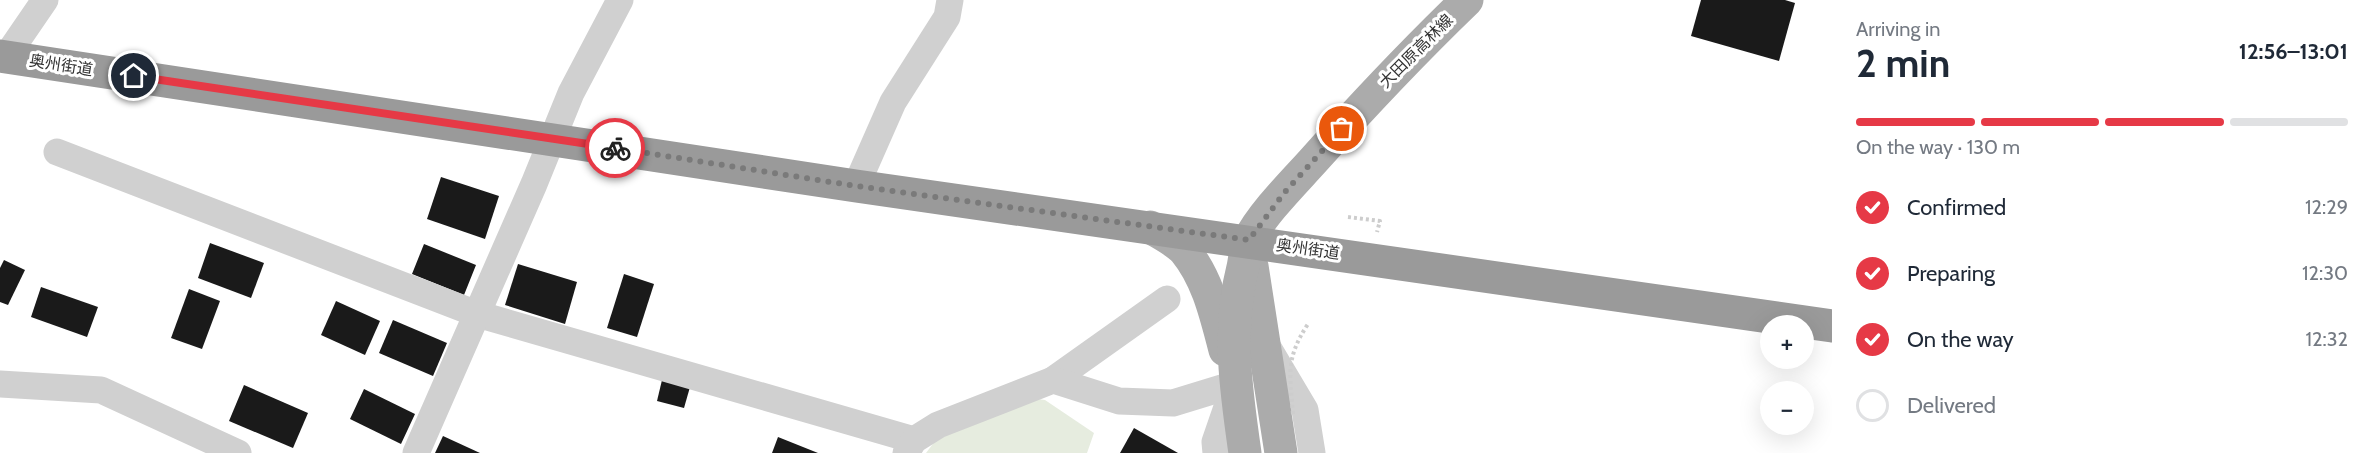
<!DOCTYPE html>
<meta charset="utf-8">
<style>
body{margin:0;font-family:Cabin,"Noto Sans JP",sans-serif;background:#f6f6f7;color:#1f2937;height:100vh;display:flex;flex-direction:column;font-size:22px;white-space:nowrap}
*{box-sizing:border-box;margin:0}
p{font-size:20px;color:#747a83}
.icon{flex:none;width:33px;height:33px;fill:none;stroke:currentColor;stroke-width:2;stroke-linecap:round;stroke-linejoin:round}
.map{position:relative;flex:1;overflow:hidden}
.sheet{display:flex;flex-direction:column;background:#fff;width:540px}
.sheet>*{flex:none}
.tools{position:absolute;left:1760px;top:315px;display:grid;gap:12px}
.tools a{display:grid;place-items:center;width:54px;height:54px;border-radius:50%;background:#fff;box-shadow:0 6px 24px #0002;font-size:30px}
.pin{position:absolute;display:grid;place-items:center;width:51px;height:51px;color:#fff;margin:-26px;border:3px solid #fff;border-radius:50%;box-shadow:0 2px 6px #0007}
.courier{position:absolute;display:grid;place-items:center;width:60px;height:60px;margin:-30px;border:4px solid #e63946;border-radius:50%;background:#fff;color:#222;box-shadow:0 2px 8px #0007}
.headline em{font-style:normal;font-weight:700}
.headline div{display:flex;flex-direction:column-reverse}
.headline{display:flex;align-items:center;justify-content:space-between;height:102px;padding:0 24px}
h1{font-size:39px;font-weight:700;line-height:45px}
.bar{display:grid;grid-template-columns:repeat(4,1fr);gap:9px 6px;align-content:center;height:72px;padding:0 24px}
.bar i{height:8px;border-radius:4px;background:#e0e1e3}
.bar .active{background:#e63946}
.bar p{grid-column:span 4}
ol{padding:0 24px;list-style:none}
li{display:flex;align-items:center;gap:18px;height:66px}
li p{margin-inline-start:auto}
li .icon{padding:6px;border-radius:50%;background:#e63946;color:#fff;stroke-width:4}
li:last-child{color:#747a83}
li i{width:33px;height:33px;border:3px solid #e0e1e3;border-radius:50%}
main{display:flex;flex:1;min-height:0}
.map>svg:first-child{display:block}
.green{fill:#e6ecdf}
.building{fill:#1a1a1a}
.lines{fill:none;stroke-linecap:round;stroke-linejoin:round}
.path{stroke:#cdcdcd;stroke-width:4;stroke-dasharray:3 3;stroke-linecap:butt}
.minor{stroke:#d0d0d0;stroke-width:27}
.major{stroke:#ababab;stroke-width:33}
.highway{stroke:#9a9a9a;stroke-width:33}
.path-bridge{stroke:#cdcdcd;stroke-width:4;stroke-dasharray:3 3;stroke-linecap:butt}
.done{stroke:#7a7a7a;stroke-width:6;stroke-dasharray:0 10.8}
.route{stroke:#e63946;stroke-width:8}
.labels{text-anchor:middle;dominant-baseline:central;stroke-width:6;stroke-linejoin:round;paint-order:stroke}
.street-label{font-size:16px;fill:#333;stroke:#fff}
</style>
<main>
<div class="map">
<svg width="1832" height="453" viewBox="0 0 1832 453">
<rect width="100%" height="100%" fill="#fff"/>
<polygon class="green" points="1030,398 1045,400 1094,433 1087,453 926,453 938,437"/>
<g class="building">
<polygon points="1701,0 1785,0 1795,3 1779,61 1691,36"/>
<polygon points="441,177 499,196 485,239 427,219"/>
<polygon points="210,243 264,263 251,298 198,278"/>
<polygon points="424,244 476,265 464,295 412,274"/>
<polygon points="4,260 25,270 8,305 0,302 0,268"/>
<polygon points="518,264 577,282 565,324 505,305"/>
<polygon points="624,274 654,284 637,337 607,328"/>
<polygon points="41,287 98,307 87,337 31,317"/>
<polygon points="189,289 220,301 202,349 171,338"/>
<polygon points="336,301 380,321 365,355 321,335"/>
<polygon points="393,320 447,343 433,376 379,353"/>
<polygon points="662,380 690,387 684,408 657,401"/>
<polygon points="244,385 308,413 293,448 229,421"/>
<polygon points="364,389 415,414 401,444 350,419"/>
<polygon points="1134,428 1178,453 1120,453"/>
<polygon points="443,436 480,453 435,453"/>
<polygon points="778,437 818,453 772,453"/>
</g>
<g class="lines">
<polyline class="path" points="1348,217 1380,221 1377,232"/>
<g class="minor">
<polyline points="6,57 45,0"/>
<polyline points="57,152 477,314 914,440"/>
<polyline points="856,186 893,102 947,17 950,0"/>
<polyline points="1267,346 1305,410 1312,453"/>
<polyline points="1053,380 1167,299"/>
<polyline points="0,384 101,390 238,453"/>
<polyline points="416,453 534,184 571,93 620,0"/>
<polyline points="906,453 914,440 938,425 1053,380 1119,401 1173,403 1235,384"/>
<polyline points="1216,453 1215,442 1235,384"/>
</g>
<g class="major">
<path d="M1150,227C1161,234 1176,241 1185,251C1208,279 1216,316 1225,350"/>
<polyline points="1252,266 1281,453"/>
<path d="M1245,453C1236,391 1227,329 1243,267C1245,259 1245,248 1249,240C1261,215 1293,183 1312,162C1362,106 1413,52 1467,0"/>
</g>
<polyline class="highway" points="0,56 856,186 1832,326"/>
<path class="path-bridge" d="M1293,414C1290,374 1285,359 1308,324"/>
</g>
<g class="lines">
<polyline class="done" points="615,148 856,186 1249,240 1284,193 1342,129"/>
<polyline class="route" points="134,76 615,148"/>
</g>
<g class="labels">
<g class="street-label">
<text transform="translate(1416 51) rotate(-45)">大田原高林線</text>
<text transform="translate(61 65) rotate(9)">奥州街道</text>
<text transform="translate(1308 249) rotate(8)">奥州街道</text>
</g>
</g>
</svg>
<div class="tools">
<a>+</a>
<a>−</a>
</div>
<div class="pin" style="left:1342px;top:129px;background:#ea580c"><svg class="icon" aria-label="bag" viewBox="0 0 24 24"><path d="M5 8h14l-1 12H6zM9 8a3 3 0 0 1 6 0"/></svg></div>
<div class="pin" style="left:134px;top:76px;background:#1f2937"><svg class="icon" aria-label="home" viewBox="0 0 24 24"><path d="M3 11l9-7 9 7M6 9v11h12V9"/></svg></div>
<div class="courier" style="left:615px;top:148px"><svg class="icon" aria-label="bike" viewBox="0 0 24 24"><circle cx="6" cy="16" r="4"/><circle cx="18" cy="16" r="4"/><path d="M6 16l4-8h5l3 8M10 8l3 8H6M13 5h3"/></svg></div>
</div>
<section class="sheet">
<div class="headline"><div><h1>2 min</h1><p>Arriving in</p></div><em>12:56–13:01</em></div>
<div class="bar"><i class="active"></i><i class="active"></i><i class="active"></i><i></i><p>On the way · 130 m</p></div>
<ol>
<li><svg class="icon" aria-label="check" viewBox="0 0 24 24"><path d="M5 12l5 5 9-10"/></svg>Confirmed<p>12:29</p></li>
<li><svg class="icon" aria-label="check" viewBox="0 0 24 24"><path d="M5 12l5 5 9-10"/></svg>Preparing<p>12:30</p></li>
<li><svg class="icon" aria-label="check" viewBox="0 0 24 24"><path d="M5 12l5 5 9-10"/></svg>On the way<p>12:32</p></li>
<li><i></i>Delivered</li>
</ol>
</section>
</main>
